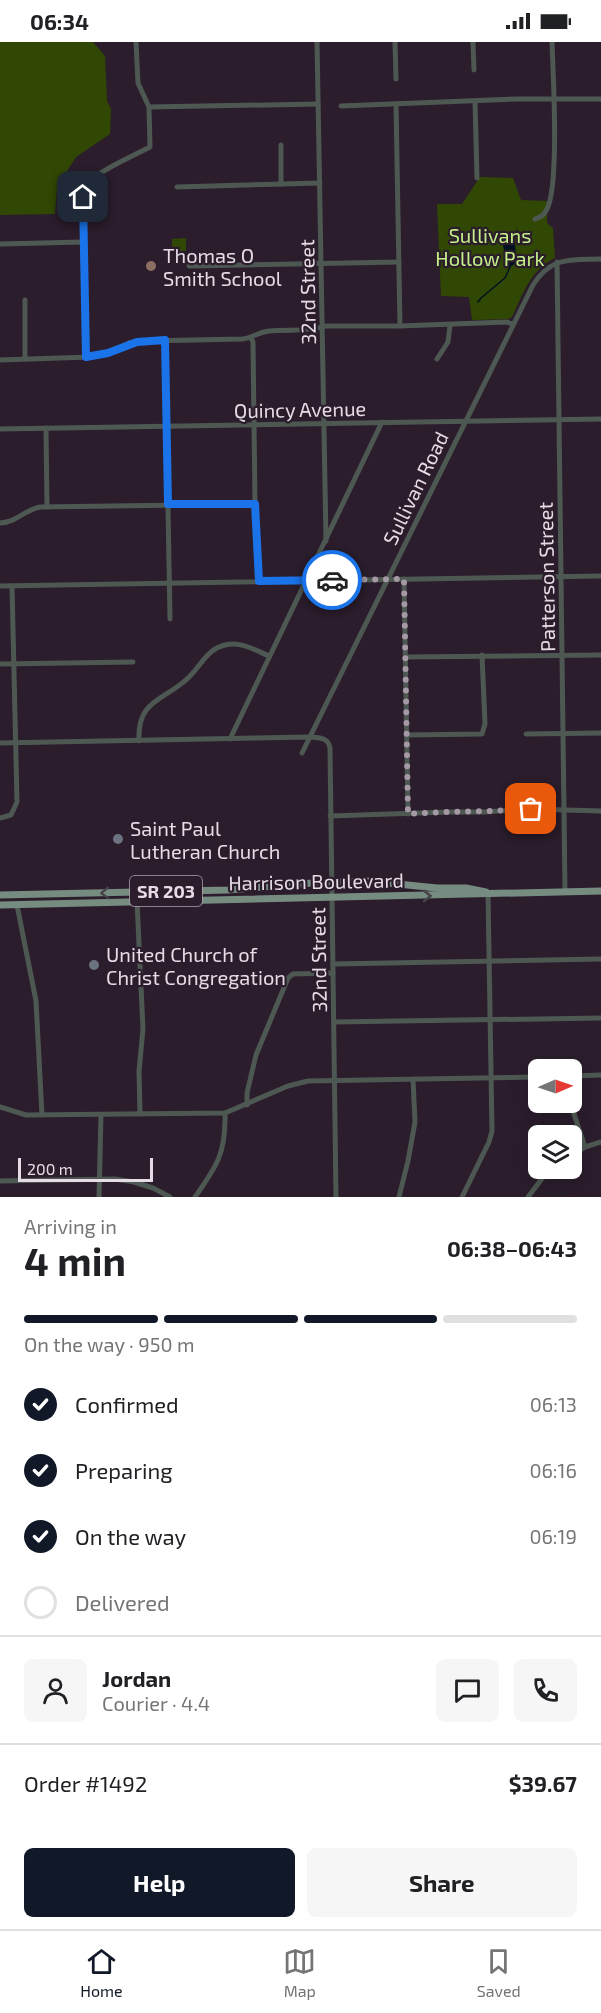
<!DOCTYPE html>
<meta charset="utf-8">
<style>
body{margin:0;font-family:"Exo 2",sans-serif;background:#f6f6f6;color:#202124;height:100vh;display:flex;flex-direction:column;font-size:22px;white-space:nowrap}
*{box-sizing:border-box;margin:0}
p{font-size:20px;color:#757577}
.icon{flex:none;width:33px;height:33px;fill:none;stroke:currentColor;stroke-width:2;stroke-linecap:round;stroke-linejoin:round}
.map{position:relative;height:1155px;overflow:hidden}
.sheet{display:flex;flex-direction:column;background:#fff;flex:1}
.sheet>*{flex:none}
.needle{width:39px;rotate:88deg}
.tools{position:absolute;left:528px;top:1017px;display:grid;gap:12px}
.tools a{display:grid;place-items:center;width:54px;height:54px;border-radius:9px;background:#fff;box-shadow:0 6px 24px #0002;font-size:30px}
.scale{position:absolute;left:18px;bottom:15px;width:135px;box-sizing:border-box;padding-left:6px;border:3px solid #e6dce6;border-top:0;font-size:16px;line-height:21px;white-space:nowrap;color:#e6dce6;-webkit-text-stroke:4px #2b1d2c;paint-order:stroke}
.pin{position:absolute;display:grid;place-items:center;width:51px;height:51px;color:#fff;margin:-26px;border-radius:12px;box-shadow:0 3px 9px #0006}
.courier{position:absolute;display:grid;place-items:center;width:60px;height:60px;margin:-30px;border:4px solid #1a73e8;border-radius:50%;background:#fff;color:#222;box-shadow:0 2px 8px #0007}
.overview em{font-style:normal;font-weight:700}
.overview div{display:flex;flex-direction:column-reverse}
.overview{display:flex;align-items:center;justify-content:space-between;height:102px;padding:0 24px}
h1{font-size:39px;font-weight:700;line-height:45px}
.bar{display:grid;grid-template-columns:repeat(4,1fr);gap:9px 6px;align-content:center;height:72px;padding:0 24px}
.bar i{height:8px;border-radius:4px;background:#e0e0e0}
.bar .active{background:#111827}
.bar p{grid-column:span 4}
.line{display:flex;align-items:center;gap:15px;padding:0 24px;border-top:2px solid #e0e0e0}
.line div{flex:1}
.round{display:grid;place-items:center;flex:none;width:63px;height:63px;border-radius:9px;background:#f6f6f6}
ol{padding:0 24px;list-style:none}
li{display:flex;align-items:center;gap:18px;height:66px}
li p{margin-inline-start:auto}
li .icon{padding:6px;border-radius:50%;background:#111827;color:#fff;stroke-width:4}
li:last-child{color:#757577}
li i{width:33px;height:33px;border:3px solid #e0e0e0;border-radius:50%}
.primary-button{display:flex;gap:12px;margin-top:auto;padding:12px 24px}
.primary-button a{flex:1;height:69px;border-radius:9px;background:#111827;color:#fff;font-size:24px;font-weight:700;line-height:69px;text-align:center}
.primary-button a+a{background:#f6f6f6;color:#202124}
.status{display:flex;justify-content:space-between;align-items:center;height:42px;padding:0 30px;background:#fff;direction:ltr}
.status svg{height:16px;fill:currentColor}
.tabs{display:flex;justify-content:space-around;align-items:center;height:84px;border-top:2px solid #e0e0e0;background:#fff;font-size:16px;color:#757577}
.tabs a{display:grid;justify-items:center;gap:3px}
.tabs .active{color:#111827}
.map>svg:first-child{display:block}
.green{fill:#304803}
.water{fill:#001222}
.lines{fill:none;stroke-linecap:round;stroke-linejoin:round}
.stream{stroke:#001222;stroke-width:1.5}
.minor{stroke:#4e5852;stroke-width:5}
.major{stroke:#778c81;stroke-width:7}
.oneway{stroke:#46444a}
.done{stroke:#a599a5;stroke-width:6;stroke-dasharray:0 10.8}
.route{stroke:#1a73e8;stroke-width:8}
.education-dot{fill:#8d6e63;stroke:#2b1d2c;stroke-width:2}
.worship-dot{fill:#6b7280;stroke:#2b1d2c;stroke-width:2}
.labels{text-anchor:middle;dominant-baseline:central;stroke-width:4.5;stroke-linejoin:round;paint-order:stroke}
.shield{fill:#2b1d2c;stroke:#aea3ae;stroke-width:1.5}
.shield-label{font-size:18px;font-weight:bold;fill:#e6dce6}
.park-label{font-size:20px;fill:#c2ef88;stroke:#2b1d2c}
.poi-label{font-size:20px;fill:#e6dce6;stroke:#2b1d2c;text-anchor:start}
.street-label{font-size:20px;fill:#e6dce6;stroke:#2b1d2c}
</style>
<div class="status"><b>06:34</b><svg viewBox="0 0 49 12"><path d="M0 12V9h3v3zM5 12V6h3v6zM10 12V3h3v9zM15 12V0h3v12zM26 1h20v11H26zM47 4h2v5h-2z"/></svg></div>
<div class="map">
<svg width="601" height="1155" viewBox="0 0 601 1155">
<rect width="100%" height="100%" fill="#2b1d2c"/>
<g class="green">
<polygon points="0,0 93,0 105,14 107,59 111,67 110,92 76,115 57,145 55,172 0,173"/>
<path d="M480,135L513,136L521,158L547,159V181L553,186L555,216C531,227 523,252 512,275L508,277L472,278L469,255L441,254L437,162H462Z"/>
<polygon points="186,196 186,209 172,209 172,197"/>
</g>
<polygon class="water" points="511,195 515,198 516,221 510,225 504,221 505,213 503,203"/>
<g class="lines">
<g class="stream">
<polyline points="514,196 517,188"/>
<polyline points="478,260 481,256 505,236 510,225"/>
</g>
<g class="minor">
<polyline points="317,0 326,499"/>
<polyline points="395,0 396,37"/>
<polyline points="473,0 474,28"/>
<polyline points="475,59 477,136"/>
<polyline points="396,62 400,284"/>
<polyline points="341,64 516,57 601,57"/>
<polyline points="149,65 318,62"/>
<polyline points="281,103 281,142"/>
<polyline points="177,145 320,141"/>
<path d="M535,177C540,175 543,174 546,169C560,147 553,32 552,0"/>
<polyline points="0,202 83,200"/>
<polyline points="557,220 565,849"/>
<polyline points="189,224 399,220"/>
<polyline points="251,296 253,300 255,462 259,539"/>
<polyline points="165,298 170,577"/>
<path d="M86,315L82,162C83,154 84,146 90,139C100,128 135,113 150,105L149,65L138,41L136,0"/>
<polyline points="25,317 25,258"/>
<polyline points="437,317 448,300 450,283"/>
<path d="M0,318L90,315L108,311L129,301L145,299L242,297C252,296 259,290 269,289C288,287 308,290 326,284H400L507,280L512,282"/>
<polyline points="46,386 47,465"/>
<polyline points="0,387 601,377"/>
<path d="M0,481C18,480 24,468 40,465L255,462"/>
<polyline points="404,537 408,772"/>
<polyline points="0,544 601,534"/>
<polyline points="406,615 601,613"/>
<polyline points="0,622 133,620"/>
<polyline points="526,692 601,691"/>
<polyline points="407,693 482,692 485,682 482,613"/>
<polyline points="230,697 382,380"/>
<path d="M139,699C137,658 163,659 187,637C201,625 205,608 225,603C241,599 255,608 269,614"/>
<path d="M0,701L309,695C319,696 328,695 330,706L336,1155"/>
<path d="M302,711L533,243C551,214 571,218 601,217"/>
<polyline points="330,774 449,770 485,770 531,767 601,769"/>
<polyline points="0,776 11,773 17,760 12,544"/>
<polyline points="137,859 143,987 139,1029 140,1072"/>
<polyline points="17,863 36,959 42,1073"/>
<polyline points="333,922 601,917"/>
<polyline points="334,980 601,976"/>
<polyline points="572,1034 601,1033"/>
<polyline points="572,1058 574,1072 585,1105"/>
<polyline points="247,1063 247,1051 256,1013 288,936 293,932 333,931"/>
<polyline points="0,1065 26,1073 225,1071 288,1044 308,1039 538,1035"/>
<polyline points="572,1113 585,1105 601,1100"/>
<polyline points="0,1139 115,1137 134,1140 153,1146 170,1155"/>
<polyline points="99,1155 101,1073"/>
<path d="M195,1155C217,1124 226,1111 225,1071"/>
<polyline points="399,1155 408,1119 415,1080 413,1037"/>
<polyline points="462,1155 489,1100 492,1089 488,851"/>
<polyline points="528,1155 544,1134 553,1126"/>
</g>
<g class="major">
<polyline points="0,853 228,848 312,841 368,839 437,846 466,846 486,850"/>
<polyline points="0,863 601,849"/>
</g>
</g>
<defs><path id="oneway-chevron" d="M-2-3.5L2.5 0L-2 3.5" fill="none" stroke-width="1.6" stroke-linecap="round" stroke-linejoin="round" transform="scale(1.5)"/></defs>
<g class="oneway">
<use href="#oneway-chevron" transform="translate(105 851) rotate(178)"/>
<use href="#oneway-chevron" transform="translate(427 854) rotate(-1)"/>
</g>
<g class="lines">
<path class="done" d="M332,538L404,537L408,772C449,769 490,770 531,767"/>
<polyline class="route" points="83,155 86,315 108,311 137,300 165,298 168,462 255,462 259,539 332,538"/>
</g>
<circle class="education-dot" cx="151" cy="224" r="6"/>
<g class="worship-dot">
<circle cx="118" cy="797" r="6"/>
<circle cx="94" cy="923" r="6"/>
</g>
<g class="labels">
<rect class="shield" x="130" y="834" width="72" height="30" rx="4.5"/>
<g class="shield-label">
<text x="166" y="849">SR 203</text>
</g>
<g class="park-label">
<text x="490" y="193">Sullivans<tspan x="490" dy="23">Hollow Park</tspan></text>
</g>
<g class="poi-label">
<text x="163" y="213">Thomas O<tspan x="163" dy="23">Smith School</tspan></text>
<text x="130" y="786">Saint Paul<tspan x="130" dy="23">Lutheran Church</tspan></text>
<text x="106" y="912">United Church of<tspan x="106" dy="23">Christ Congregation</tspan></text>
</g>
<g class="street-label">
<text transform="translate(307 250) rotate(-91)">32nd Street</text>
<text transform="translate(300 367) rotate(-1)">Quincy Avenue</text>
<text transform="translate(415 446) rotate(-64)">Sullivan Road</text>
<text transform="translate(546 535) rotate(-91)">Patterson Street</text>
<text transform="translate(316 839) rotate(-1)">Harrison Boulevard</text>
<text transform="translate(318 918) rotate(-91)">32nd Street</text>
</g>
</g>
</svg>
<div class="tools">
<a><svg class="needle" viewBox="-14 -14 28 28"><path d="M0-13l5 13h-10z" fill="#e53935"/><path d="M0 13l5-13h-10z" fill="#757577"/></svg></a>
<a><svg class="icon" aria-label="layers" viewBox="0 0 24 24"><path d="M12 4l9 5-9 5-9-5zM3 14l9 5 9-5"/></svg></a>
</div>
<div class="scale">200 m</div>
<div class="pin" style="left:531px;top:767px;background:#ea580c"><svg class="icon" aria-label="bag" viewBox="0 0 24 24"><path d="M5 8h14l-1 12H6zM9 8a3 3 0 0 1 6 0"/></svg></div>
<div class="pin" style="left:83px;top:155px;background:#1f2937"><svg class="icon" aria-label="home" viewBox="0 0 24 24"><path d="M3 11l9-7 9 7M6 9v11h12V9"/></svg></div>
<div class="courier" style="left:332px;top:538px"><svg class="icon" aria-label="car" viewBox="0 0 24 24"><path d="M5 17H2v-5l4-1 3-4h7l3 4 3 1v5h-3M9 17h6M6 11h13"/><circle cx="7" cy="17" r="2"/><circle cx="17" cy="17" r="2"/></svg></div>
</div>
<section class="sheet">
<div class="overview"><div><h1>4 min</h1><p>Arriving in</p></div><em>06:38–06:43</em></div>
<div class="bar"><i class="active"></i><i class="active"></i><i class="active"></i><i></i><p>On the way · 950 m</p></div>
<ol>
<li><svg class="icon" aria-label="check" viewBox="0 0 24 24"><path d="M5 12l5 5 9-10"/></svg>Confirmed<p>06:13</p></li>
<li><svg class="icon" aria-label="check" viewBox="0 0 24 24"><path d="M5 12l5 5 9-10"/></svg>Preparing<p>06:16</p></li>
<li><svg class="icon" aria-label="check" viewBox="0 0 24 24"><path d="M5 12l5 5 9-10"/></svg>On the way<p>06:19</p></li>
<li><i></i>Delivered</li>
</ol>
<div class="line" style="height:108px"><a class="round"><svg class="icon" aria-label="person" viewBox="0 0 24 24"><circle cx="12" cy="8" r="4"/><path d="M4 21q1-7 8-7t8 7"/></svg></a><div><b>Jordan</b><p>Courier · 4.4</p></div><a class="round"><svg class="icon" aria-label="chat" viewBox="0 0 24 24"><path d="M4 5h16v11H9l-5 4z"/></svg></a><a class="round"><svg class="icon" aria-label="phone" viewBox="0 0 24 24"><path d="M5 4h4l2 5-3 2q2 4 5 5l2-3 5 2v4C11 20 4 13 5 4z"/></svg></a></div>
<div class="line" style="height:78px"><div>Order #1492</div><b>$39.67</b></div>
<div class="primary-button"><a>Help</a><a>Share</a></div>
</section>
<nav class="tabs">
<a class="active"><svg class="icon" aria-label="home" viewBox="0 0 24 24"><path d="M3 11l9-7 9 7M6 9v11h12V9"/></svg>Home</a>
<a><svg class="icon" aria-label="map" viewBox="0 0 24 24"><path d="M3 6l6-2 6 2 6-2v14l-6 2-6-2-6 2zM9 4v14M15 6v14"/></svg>Map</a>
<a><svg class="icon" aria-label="saved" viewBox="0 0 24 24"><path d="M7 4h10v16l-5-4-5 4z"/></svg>Saved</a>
</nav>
